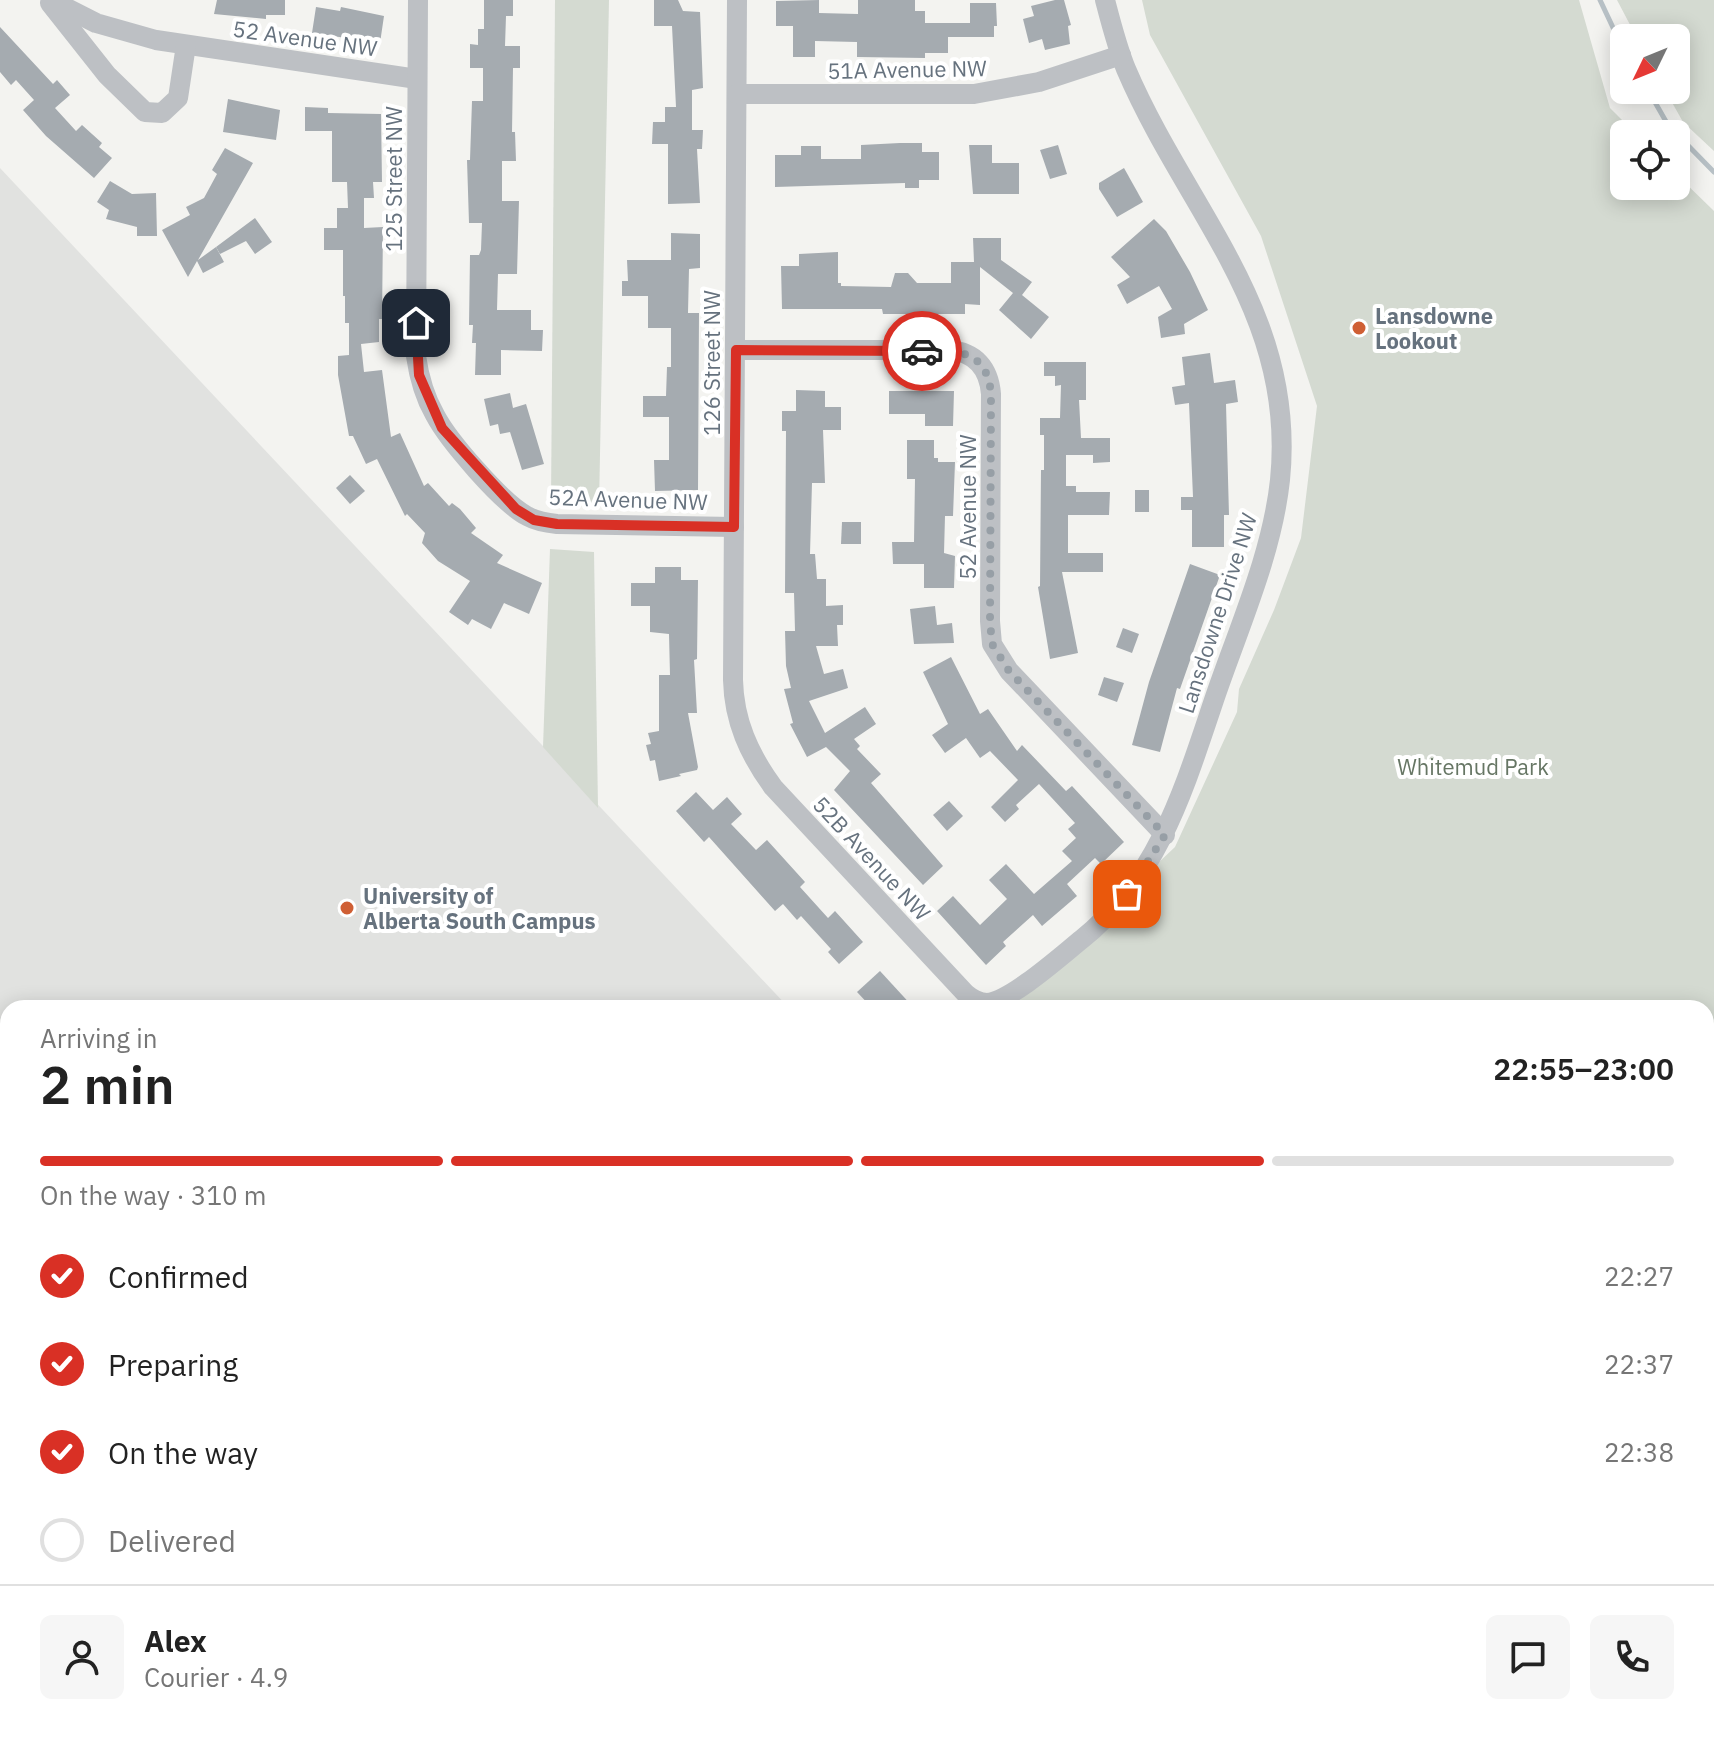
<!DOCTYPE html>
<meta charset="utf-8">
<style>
body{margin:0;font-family:"IBM Plex Sans",sans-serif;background:#f6f6f6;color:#222;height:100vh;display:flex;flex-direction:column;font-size:30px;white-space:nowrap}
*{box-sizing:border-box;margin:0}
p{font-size:26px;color:#767676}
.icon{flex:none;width:44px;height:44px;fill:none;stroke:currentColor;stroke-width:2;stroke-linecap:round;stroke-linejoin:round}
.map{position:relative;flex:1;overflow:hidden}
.panel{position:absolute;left:0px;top:1000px;width:1714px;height:744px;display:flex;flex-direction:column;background:#fff;border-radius:24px 24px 0 0;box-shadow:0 4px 20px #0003}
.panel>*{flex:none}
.needle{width:52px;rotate:227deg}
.buttons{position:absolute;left:1610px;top:24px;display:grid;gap:16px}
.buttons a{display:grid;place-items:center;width:80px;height:80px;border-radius:12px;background:#fff;box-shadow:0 4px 20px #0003;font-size:40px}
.pin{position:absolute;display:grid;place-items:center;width:68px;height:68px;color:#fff;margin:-34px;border-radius:16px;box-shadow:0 4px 12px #0006}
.courier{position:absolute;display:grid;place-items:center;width:80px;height:80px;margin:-40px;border:6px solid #d93025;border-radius:50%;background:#fff;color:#222;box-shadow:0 2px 10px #0007}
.summary em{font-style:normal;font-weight:600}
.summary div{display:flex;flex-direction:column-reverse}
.summary{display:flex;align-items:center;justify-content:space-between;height:136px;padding:0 40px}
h1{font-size:52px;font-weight:600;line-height:60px}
.bar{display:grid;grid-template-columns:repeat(4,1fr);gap:12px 8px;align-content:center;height:96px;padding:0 40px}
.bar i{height:10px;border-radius:6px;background:#e0e0e0}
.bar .selected{background:#d93025}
.bar p{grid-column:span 4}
.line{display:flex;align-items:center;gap:20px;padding:0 40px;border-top:2px solid #e0e0e0}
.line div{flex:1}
.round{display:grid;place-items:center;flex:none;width:84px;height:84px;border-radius:12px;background:#f6f6f6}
ol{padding:0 40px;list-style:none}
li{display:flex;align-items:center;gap:24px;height:88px}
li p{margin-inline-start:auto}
li .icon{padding:8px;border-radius:50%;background:#d93025;color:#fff;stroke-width:4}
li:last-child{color:#767676}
li i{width:44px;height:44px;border:4px solid #e0e0e0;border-radius:50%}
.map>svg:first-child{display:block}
.built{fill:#e1e2e0}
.green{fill:#d4dad1}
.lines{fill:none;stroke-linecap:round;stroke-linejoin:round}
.stream{stroke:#b7c0c5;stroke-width:5}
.building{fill:#a5abb0}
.minor{stroke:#bdc0c4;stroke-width:20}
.done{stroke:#979fa6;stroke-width:8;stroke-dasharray:0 14.4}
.route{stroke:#d93025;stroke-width:10}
.poi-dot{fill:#cf5f34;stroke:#fff;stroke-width:3}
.labels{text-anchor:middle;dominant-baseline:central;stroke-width:8;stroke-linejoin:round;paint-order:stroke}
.street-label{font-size:22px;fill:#66727e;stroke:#fff}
.poi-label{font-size:22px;font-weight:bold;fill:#66727e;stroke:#fff;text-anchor:start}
.park-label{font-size:22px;fill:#667664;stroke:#fff}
</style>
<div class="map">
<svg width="1714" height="1744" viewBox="0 0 1714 1744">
<rect width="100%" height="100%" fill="#f3f3f0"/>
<polygon class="built" points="0,168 789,1008 8,1008 8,1736 962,1736 952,1744 0,1744"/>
<g class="green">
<polygon points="555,0 609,0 599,505 551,502"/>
<polygon points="1142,0 1579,0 1610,108 1636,134 1624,134 1624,186 1676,186 1676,174 1714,211 1714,1744 655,1744 653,1736 1706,1736 1706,1008 1004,1008 1175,847 1237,712 1239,689 1274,610 1301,538 1317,406 1261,236 1150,35"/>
<polygon points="1617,0 1714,0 1714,151 1683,122 1665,90 1676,90 1676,38 1637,38"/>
<polygon points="550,549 594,552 598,808 543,747"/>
</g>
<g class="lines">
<g class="stream">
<polyline points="1600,0 1624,51"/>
<polyline points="1648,90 1668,125 1714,172"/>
<polyline points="1706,1067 1714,1066"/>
<polyline points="1284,1744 1284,1736"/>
</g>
</g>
<g class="building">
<polygon points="217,0 285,0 285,15 266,15 266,19 214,14"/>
<polygon points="484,0 513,0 513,16 506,16 505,46 520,46 520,68 513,68 512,132 515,132 516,161 502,161 502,201 519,201 517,274 498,274 497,310 531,310 531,330 543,330 542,351 501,350 501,375 475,375 476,343 472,343 473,325 469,325 470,255 479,255 481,250 482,223 469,223 467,160 470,160 472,101 483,101 483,68 470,68 470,44 478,45 478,29 484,29"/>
<polygon points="654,0 678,0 683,11 700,12 703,88 692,90 692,130 703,130 702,149 697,149 700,203 668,204 668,144 652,144 653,122 665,122 665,107 676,107 672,26 654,26"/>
<polygon points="819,0 819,13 858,14 858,0 915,0 915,11 925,11 925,23 970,23 970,3 996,3 997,26 994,26 994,37 948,37 948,53 925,53 925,58 857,57 857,42 815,41 815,57 793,57 793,26 776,26 776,1"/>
<polygon points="1055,0 1064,0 1071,25 1068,26 1070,44 1045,50 1042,39 1029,43 1023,19 1034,16 1031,6"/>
<polygon points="316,7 340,11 341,7 384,16 380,43 312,33"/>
<polygon points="0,27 53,84 57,80 70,95 55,108 76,131 82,125 102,143 99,147 112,158 94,178 46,136 23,110 34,100 16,80 11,85 0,72"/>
<polygon points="228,99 280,110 276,140 223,132"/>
<polygon points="305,107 328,108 328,113 381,114 382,182 373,182 374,198 364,198 364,228 383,227 382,319 379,319 379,342 361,344 364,372 382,370 391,437 400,433 424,486 428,483 449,506 452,503 460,509 476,528 471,533 503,555 497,563 542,583 529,614 504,603 491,629 472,619 468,625 449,612 470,581 438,561 422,543 425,533 407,514 405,516 377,459 366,464 353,436 349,436 338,375 338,356 349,355 349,323 345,323 345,296 343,296 343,250 324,250 324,228 337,228 337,208 348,208 347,182 332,182 332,131 305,131"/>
<polygon points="900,143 922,143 922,152 939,152 939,180 919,180 919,188 905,188 905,183 775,187 775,155 801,155 801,146 821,146 821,159 861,159 861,145"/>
<polygon points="969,145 992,145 992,163 1019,163 1019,194 973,194"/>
<polygon points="1058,145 1067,174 1050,179 1040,150"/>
<polygon points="225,148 253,163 198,260 216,247 224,262 203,273 197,261 188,277 162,230 190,215 186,207 204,198 217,174 212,170"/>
<polygon points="1124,168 1143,202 1117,217 1099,189 1099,183"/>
<polygon points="110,181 132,194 156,193 157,236 137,236 137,227 106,219 109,210 97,202"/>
<polygon points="255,218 272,242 255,254 246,241 220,254 216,247"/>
<polygon points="1154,219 1166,231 1190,272 1208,310 1184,324 1185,334 1161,338 1158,317 1172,309 1159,286 1127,304 1117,285 1130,277 1111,257"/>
<polygon points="671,233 700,234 700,268 689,269 688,313 699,313 698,490 655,491 654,460 669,460 669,417 643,417 643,396 666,396 667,367 671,367 671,328 648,328 648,296 622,296 622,281 628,281 627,260 671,260"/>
<polygon points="973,238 1001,238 1001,260 1032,282 1022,295 1049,317 1031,339 999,310 1013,293 980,267 980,305 965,304 965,314 883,314 882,309 782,309 781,266 799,266 799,254 838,252 838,283 841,283 841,286 891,287 895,273 908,273 917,283 951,283 951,262 974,262"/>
<polygon points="1210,353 1214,383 1235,380 1238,402 1226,404 1229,515 1224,515 1224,547 1192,547 1192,510 1181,510 1181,497 1193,497 1189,403 1175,405 1172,387 1185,385 1182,357"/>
<polygon points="1044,362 1086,362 1086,400 1079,400 1081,438 1110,438 1110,462 1093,463 1093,455 1066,455 1066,486 1076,486 1076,492 1110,492 1109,515 1068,515 1068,553 1103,553 1103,572 1062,572 1078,653 1050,659 1038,587 1040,586 1041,470 1044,470 1044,435 1040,435 1040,418 1060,418 1061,385 1055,386 1055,376 1044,376"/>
<polygon points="796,390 825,391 825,407 841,407 841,430 823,430 825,483 812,483 810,554 815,554 817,579 826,579 826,606 843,605 843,625 837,625 838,646 816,646 824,674 843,669 848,688 809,701 825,733 865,707 876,724 854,739 860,746 857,749 881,774 871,783 943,866 923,885 834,790 850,771 826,747 807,757 790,724 793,723 784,689 791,688 786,666 785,631 795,631 794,593 785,593 786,431 782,431 782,411 796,411"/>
<polygon points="889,391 954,391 953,426 925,426 925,414 889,414"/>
<polygon points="510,393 513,408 526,404 544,464 522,470 510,432 500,434 498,424 490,426 484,399"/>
<polygon points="907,440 934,440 934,458 938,458 938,462 955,462 953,516 945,516 944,553 955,556 954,588 924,588 924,564 893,564 892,542 914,542 915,479 907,479"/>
<polygon points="350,475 365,491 350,504 336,488"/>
<rect x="1135" y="490" width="14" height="22"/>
<polygon points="842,522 861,522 861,544 841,544"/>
<polygon points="1190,564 1220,575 1180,689 1177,688 1160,752 1132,745 1149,682"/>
<polygon points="655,567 681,567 681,580 698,580 697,659 694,660 697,713 688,713 698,767 697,770 679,774 681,776 659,781 655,760 650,761 646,745 651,744 648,733 659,731 659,675 670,675 669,634 650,632 650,606 631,606 631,583 655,583"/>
<polygon points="935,606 937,625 952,623 954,643 914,644 910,609"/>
<polygon points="1123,628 1139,634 1132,653 1116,647"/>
<polygon points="951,657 980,714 988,709 1017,751 1022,745 1066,791 1072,786 1124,842 1101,864 1095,858 1067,884 1077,896 1042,926 1033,915 1003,942 1006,946 986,965 937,911 953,896 980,925 1007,899 989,880 1006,864 1034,894 1072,861 1062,851 1076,838 1068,829 1075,823 1039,784 1016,805 1019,809 1005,822 991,807 1018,780 990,751 980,758 966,738 945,753 932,735 948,724 923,672"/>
<polygon points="1104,677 1124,683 1117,702 1098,695"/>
<polygon points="696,792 713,810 727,797 742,814 731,824 756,850 767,840 805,882 800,887 828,918 835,911 863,942 839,964 828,952 831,949 801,916 797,920 783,904 775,911 709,837 704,842 676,811"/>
<polygon points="949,801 963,816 947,831 933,815"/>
<polygon points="880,971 914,1008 872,1008 857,992"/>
</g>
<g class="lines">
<g class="minor">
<polyline points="51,0 96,23 156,40 417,79"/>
<path d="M418,0L416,356C419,377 424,396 435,415C448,440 502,503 527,516C536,521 547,523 557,524L734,527"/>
<path d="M737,0L733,680C734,721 749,754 773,787L966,994C972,999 979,1003 987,1003C1011,1001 1062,955 1082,939C1158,878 1184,789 1214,700C1238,629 1272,555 1280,480C1297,312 1187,212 1126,69C1117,47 1111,23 1105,0"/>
<polyline points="50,3 107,75 145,112 162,113 178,98 186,45"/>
<polyline points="737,94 974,94 1039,82 1121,55"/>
<path d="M736,350H949C975,352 989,368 991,394L990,621L992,644L1009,671L1165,835"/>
</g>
</g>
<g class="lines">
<path class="done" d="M922,351C958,350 987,350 991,394L990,621L992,644L1009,671L1165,835L1127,894"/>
<polyline class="route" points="416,323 419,375 442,428 516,509 534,520 557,524 734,527 736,350 922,351"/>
</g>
<g class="poi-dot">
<circle cx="1359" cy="328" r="8"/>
<circle cx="347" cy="908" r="8"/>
</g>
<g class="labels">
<g class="street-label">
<text transform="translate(305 38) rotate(8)">52 Avenue NW</text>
<text transform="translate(907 69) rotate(-1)">51A Avenue NW</text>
<text transform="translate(393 179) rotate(-90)">125 Street NW</text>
<text transform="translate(711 363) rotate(-90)">126 Street NW</text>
<text transform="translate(628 499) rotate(2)">52A Avenue NW</text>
<text transform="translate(967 507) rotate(-90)">52 Avenue NW</text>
<text transform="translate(1217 613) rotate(-72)">Lansdowne Drive NW</text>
<text transform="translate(872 858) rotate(47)">52B Avenue NW</text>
</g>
<g class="poi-label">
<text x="1375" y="315">Lansdowne<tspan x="1375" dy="25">Lookout</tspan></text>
<text x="363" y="895">University of<tspan x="363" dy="25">Alberta South Campus</tspan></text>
</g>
<g class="park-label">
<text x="1473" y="766">Whitemud Park</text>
</g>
</g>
</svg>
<div class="buttons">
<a><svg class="needle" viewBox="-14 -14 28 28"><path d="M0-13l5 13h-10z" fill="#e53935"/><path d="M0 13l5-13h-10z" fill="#767676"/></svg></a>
<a><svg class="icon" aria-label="locate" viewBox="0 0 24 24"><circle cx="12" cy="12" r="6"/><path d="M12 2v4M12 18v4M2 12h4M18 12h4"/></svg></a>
</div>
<div class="pin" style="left:1127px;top:894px;background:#ea580c"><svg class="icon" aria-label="bag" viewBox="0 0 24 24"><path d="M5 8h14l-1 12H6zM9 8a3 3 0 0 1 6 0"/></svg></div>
<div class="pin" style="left:416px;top:323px;background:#1f2937"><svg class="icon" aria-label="home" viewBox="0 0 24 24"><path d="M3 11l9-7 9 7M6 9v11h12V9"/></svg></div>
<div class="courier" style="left:922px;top:351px"><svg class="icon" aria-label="car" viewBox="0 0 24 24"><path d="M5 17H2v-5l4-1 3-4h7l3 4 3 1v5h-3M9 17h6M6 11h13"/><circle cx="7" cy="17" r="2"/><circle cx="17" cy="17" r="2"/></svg></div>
<section class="panel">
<div class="summary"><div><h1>2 min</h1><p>Arriving in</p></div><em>22:55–23:00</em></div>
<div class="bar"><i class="selected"></i><i class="selected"></i><i class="selected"></i><i></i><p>On the way · 310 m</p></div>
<ol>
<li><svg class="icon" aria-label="check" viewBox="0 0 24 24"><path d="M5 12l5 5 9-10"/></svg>Confirmed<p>22:27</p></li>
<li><svg class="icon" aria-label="check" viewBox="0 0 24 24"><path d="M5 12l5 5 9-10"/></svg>Preparing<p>22:37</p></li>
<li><svg class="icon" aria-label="check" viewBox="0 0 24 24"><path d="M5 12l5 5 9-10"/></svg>On the way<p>22:38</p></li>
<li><i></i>Delivered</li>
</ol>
<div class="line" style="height:144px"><a class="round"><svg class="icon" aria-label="person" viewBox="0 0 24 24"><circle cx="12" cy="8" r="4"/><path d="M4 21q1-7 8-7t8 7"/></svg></a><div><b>Alex</b><p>Courier · 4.9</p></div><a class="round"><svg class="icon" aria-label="chat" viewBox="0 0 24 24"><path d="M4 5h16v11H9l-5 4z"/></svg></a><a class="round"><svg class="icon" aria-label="phone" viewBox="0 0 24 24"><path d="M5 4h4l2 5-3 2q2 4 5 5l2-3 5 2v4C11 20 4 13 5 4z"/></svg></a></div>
</section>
</div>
